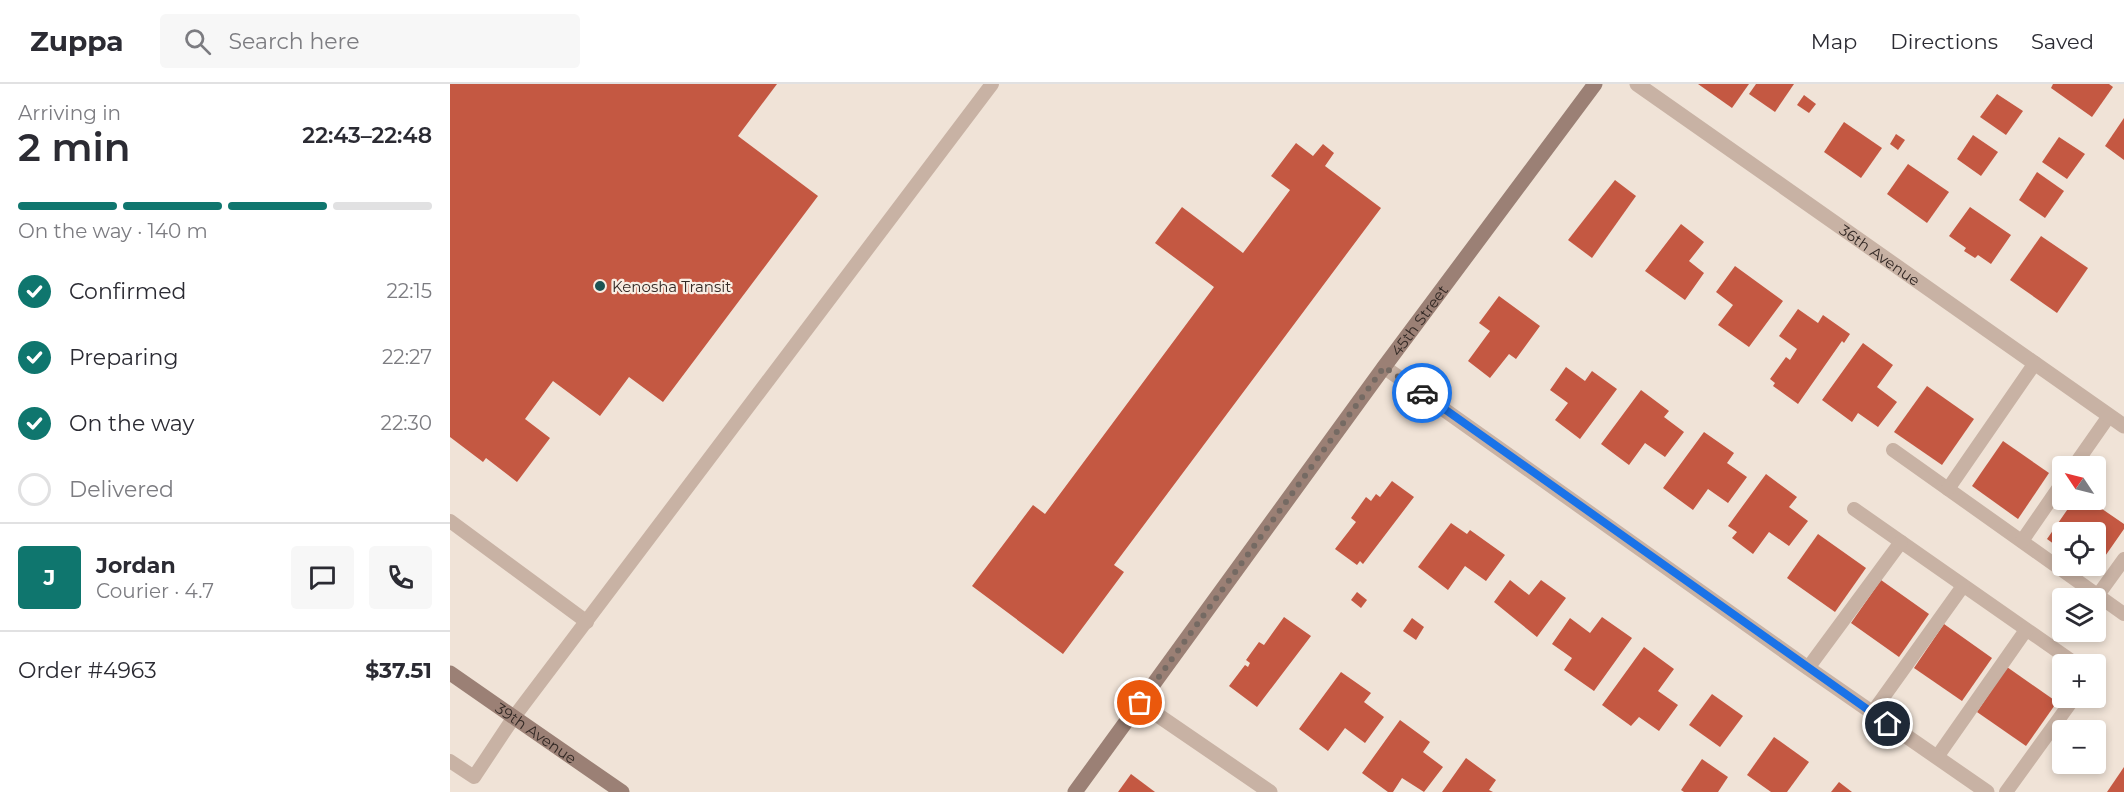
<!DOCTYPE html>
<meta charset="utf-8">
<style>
body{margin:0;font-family:Montserrat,sans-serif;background:#f7f7f7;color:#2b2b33;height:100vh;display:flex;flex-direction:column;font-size:22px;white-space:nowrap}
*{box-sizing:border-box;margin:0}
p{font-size:20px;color:#7c7c81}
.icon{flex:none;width:33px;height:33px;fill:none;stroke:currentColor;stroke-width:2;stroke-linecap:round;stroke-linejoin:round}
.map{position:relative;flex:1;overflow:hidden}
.side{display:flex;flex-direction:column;background:#fff;width:450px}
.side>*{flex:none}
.needle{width:39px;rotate:305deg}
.fabs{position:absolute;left:1602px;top:372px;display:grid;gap:12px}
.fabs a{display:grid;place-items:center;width:54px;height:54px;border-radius:6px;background:#fff;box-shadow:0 3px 9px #0003;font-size:30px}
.pin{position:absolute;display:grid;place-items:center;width:51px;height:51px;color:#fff;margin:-26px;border:3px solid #fff;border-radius:50%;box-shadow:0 2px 6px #0007}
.courier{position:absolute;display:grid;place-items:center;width:60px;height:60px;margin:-30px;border:4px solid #1a73e8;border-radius:50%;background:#fff;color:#222;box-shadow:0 2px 8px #0007}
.headline em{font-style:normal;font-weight:600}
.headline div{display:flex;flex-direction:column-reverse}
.headline{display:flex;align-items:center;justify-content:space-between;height:102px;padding:0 18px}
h1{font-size:39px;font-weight:600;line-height:45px}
.bar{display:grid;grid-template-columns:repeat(4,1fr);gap:9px 6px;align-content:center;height:72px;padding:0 18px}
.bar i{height:8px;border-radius:4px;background:#e1e1e2}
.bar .on{background:#0f766e}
.bar p{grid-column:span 4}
.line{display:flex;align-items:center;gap:15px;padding:0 18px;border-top:2px solid #e1e1e2}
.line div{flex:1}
.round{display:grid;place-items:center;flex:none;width:63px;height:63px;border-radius:6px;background:#f7f7f7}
ol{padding:0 18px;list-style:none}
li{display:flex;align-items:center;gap:18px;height:66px}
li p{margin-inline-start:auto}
li .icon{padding:6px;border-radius:50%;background:#0f766e;color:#fff;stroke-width:4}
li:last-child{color:#7c7c81}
li i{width:33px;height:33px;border:3px solid #e1e1e2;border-radius:50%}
header{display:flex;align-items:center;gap:36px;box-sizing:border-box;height:84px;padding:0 30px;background:#fff;border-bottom:2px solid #e1e1e2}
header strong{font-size:28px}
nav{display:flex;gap:33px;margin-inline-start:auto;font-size:21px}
.search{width:420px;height:54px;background:#f7f7f7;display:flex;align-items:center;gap:15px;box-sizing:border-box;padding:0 21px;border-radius:6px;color:#7c7c81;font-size:22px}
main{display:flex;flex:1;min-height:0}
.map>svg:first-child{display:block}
.building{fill:#c45842}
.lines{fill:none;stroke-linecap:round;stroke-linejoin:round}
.lane{stroke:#c8b2a4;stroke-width:14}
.street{stroke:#c8b2a4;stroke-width:15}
.secondary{stroke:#9b8075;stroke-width:15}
.done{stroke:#756a63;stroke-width:6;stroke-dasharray:0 10.8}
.route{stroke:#1a73e8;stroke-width:8}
.poi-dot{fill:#1c5353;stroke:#f8ede3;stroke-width:2}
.labels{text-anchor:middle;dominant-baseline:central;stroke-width:4.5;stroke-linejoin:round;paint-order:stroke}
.street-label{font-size:15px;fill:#332925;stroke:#f8ede3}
.poi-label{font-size:15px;fill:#332925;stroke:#f8ede3;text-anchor:start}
</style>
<header>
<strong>Zuppa</strong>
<div class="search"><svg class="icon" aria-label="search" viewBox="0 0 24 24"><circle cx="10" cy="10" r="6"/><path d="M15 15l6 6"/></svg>Search here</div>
<nav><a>Map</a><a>Directions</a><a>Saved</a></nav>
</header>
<main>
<section class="side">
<div class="headline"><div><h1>2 min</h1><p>Arriving in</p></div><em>22:43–22:48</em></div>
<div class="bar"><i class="on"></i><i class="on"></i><i class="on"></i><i></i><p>On the way · 140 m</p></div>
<ol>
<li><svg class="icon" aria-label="check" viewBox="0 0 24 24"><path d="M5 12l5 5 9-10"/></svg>Confirmed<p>22:15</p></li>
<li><svg class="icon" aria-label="check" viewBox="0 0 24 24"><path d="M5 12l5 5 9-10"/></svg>Preparing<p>22:27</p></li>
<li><svg class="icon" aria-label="check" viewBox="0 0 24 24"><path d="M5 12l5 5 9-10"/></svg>On the way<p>22:30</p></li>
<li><i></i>Delivered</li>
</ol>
<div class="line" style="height:108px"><b class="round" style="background:#0f766e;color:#fff">J</b><div><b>Jordan</b><p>Courier · 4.7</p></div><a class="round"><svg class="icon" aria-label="chat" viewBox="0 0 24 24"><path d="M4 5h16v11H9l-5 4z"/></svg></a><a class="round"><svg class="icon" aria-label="phone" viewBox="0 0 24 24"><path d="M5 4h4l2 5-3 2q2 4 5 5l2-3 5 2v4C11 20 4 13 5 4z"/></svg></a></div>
<div class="line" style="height:78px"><div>Order #4963</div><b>$37.51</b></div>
</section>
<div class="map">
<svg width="1674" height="708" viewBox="0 0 1674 708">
<rect width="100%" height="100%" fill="#f0e3d7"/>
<g class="building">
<polygon points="0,0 327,0 288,52 368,112 213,318 179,293 150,332 103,297 75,335 100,354 67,398 36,374 33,378 0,353"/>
<polygon points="1248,0 1299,0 1282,24"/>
<polygon points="1306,0 1344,0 1325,28 1299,10"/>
<polygon points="1603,0 1659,0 1663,3 1642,33 1601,4"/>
<polygon points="1547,10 1573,27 1556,51 1530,33"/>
<polygon points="1354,11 1366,20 1359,29 1347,21"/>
<polygon points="1674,34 1674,76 1655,62"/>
<polygon points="1394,38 1432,64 1411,94 1374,68"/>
<polygon points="1446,50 1455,56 1448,66 1440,60"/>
<polygon points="1523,51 1548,68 1531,92 1507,75"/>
<polygon points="1609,53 1635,70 1617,95 1592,78"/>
<polygon points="846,59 863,72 873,60 884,69 875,82 931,124 664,481 674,488 613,570 522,502 583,421 595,430 764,203 705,159 732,123 793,169 840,106 821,92"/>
<polygon points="1458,80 1499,108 1477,139 1437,110"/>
<polygon points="1587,88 1614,107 1595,134 1569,116"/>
<polygon points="1165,96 1186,112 1142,174 1118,156"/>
<polygon points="1520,123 1561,151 1541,180 1528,171 1525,174 1514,167 1516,164 1499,152"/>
<polygon points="1231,140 1254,158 1239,177 1254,189 1235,216 1195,187"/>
<polygon points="1591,152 1638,184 1607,229 1560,196"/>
<polygon points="1285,182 1333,217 1299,263 1268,241 1283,221 1266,208"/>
<polygon points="1049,212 1090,242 1066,275 1059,270 1040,294 1018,277 1040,247 1029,239"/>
<polygon points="1348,225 1368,239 1373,231 1400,250 1394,259 1392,257 1348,320 1323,302 1325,299 1320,295 1336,273 1340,276 1347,265 1329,252"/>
<polygon points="1413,259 1443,281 1427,303 1447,318 1428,343 1408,329 1402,338 1372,316"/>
<polygon points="1116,283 1135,297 1142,287 1167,305 1130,355 1105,336 1118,319 1100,306"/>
<polygon points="1477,302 1524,335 1492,381 1444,348"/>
<polygon points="1191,306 1219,327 1214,333 1234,348 1215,373 1195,359 1179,381 1151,360"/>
<polygon points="1254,348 1284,369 1277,379 1297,393 1278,419 1258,405 1243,426 1213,404"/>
<polygon points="1553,357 1599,389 1568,435 1522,402"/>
<polygon points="1316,390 1347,413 1339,423 1358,437 1339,462 1319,448 1303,470 1282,454 1287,448 1278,442"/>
<polygon points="942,397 964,413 913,480 910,477 907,481 885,465 906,438 901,434 916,413 921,417 926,410 930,413"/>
<polygon points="1624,416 1639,416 1674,440 1674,445 1644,488 1635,482 1646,482 1646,448 1612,448 1612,466 1597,455"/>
<polygon points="1001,439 1017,450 1020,446 1055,471 1036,497 1015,482 998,506 968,483"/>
<polygon points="1368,450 1416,484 1385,528 1337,494"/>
<polygon points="1060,496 1079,511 1091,496 1116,514 1087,553 1044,518"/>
<polygon points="1431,496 1479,530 1449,573 1401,539"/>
<polygon points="907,508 917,516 911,524 901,516"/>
<polygon points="834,533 861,552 807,623 779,602 795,581 798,583 800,579 796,576 809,558 814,561"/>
<polygon points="1152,533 1182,554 1144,607 1114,586 1122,574 1102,560 1120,534 1140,549"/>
<polygon points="962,534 974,543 966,556 953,547"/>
<polygon points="1494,540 1542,574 1512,617 1464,584"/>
<polygon points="1194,563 1224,585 1208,607 1228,621 1209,647 1189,633 1181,642 1152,621"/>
<polygon points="1557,583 1607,618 1576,662 1527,628"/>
<polygon points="891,588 921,609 914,618 934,633 915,659 895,644 878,667 849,645"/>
<polygon points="1262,610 1293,632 1270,663 1239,641"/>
<polygon points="950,636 980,658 973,668 993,683 974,708 952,694 943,708 938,708 912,689"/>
<polygon points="1324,653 1359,678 1337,708 1321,708 1297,691"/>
<polygon points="1016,674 1046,696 1039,706 1043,708 992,708"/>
<polygon points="1252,675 1278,693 1268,708 1234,708 1231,706"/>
<polygon points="1674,683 1674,708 1657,708"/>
<polygon points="681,690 705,708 668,708"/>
<polygon points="1389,698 1402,708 1381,708"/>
</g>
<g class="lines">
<g class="lane">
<polyline points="1443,366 1674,530"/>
<polyline points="1624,382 1659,332"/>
<polyline points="1498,405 1585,279"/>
<polyline points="1404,425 1626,580"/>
<polyline points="0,437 137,538"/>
<polyline points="1572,457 1612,399"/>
<polyline points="1648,511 1674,475"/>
<polyline points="1358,584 1451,458"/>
<polyline points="1422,629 1513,502"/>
<polyline points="1487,673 1576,546"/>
<polyline points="0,677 24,693 64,633 542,0"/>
<polyline points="1556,708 1624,614"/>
</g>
<g class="street">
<path id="s1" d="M1187,0L1674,342"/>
<polyline points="934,283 1358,584 1537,708"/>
<polyline points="690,619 820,708"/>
</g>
<g class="secondary">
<path id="s2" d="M0,589L172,708"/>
<path id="s3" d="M625,708L934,283L1145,0"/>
</g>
</g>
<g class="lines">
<polyline class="done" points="690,619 934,283 972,309"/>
<polyline class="route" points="972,309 1438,640"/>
</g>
<circle class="poi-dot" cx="150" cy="202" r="6"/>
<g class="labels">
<g class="street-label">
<text stroke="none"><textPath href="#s1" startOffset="297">36th Avenue</textPath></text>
<text stroke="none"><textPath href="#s3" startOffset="584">45th Street</textPath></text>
<text stroke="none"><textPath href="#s2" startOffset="105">39th Avenue</textPath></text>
</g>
<g class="poi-label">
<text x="162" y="202">Kenosha Transit</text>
</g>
</g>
</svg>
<div class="fabs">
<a><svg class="needle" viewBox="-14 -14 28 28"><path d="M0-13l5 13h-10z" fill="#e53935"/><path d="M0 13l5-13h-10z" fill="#7c7c81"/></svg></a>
<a><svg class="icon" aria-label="locate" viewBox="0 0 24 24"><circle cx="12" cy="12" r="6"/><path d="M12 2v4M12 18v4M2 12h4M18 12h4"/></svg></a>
<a><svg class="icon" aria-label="layers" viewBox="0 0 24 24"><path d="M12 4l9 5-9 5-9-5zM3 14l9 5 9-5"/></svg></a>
<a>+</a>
<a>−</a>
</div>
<div class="pin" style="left:690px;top:619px;background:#ea580c"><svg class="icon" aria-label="bag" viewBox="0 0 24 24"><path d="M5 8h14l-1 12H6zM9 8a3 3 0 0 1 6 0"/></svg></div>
<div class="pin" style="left:1438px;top:640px;background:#1f2937"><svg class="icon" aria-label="home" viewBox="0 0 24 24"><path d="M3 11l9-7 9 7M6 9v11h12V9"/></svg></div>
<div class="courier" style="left:972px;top:309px"><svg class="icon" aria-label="car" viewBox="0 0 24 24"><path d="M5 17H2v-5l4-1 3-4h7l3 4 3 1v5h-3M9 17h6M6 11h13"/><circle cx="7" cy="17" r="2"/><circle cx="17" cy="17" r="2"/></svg></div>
</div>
</main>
